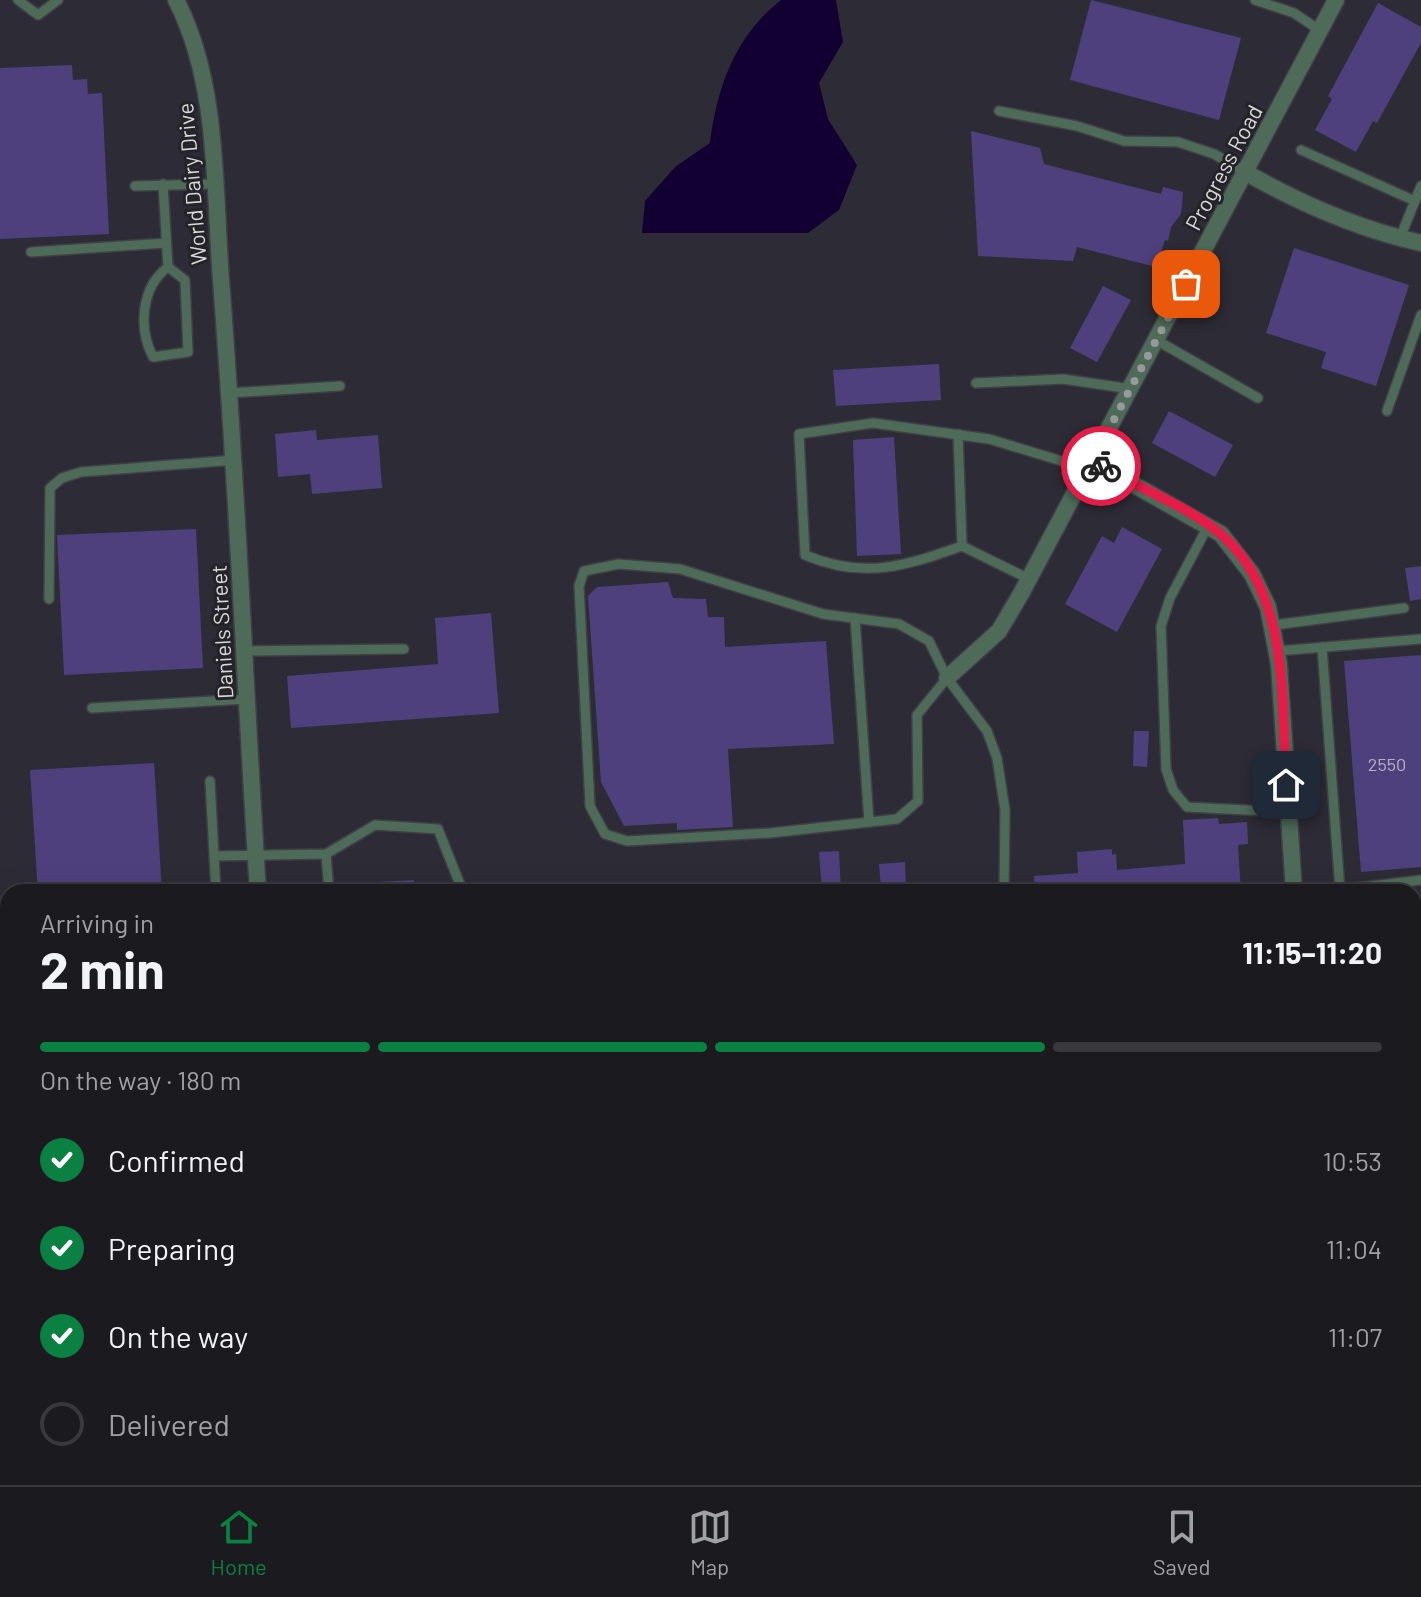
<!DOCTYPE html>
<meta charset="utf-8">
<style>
body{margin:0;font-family:Barlow,sans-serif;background:#242327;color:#f1f3f6;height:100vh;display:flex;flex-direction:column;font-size:30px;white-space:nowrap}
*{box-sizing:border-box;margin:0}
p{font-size:26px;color:#a0a1a4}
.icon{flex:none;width:44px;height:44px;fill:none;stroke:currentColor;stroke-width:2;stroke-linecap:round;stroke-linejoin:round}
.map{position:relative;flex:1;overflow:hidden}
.details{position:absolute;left:0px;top:884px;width:1422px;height:602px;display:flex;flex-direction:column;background:#1b1a1e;border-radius:24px 24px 0 0;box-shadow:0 8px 32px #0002,0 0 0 2px #39383c}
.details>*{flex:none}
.pin{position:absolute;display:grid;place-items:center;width:68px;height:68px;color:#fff;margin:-34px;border-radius:16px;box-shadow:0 4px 12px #0006}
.courier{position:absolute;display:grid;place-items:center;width:80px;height:80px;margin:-40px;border:6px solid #e11d48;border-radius:50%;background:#fff;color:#222;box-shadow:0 2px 10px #0007}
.summary em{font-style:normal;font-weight:700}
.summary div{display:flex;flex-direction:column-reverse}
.summary{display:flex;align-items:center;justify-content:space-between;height:136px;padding:0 40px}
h1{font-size:52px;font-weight:700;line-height:60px}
.bar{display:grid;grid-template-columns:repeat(4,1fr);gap:12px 8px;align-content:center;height:96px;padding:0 40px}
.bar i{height:10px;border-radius:6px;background:#39383c}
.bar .selected{background:#0b8043}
.bar p{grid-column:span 4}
ol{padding:0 40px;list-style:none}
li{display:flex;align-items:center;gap:24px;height:88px}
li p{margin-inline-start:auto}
li .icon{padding:8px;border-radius:50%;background:#0b8043;color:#fff;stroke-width:4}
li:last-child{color:#a0a1a4}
li i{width:44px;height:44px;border:4px solid #39383c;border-radius:50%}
.tab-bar{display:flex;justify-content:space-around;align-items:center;height:112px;border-top:2px solid #39383c;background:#1b1a1e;font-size:22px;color:#a0a1a4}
.tab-bar a{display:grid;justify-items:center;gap:4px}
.tab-bar .selected{color:#0b8043}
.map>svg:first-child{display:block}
.built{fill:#2d2c36;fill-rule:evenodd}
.water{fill:#120033}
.building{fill:#4e407d}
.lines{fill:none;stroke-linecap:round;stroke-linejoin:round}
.service-casing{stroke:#414045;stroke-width:12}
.minor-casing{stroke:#414045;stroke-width:19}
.tertiary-casing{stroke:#414045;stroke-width:19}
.service{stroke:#4e6b59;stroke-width:9}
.minor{stroke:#4e6b59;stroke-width:16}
.tertiary{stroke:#4e6b59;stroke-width:16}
.done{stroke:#99989c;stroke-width:8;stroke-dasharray:0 14.4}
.route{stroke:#e11d48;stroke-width:10}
.labels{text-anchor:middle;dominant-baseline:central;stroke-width:6;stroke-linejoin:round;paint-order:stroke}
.number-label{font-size:18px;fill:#b6b1c4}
.street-label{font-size:22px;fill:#d8d7db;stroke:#242328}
</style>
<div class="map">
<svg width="1421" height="1485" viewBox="0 0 1421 1485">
<rect width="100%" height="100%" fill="#242328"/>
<path class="built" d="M0,0H1421V1485H0ZM8,892H1414V1478H8Z"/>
<path class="water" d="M781,0H836L843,42L819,83L828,119L857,165L839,210L808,233H642L645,201L675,167L710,143C717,87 735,36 781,0Z"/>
<g class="building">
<polygon points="1091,0 1241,38 1219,120 1070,80"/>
<polygon points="1378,3 1421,27 1421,43 1377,123 1373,121 1356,152 1315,130 1332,99 1328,96"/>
<polygon points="72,65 73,80 87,79 88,94 102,93 109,234 0,239 0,68"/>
<polygon points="971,131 1040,148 1044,164 1161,194 1163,187 1183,192 1181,214 1171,227 1168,241 1165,240 1156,267 1077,247 1073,261 978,256"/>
<polygon points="1294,248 1409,285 1376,386 1321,368 1326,352 1266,333"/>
<polygon points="1103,286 1131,300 1097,362 1070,348"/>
<polygon points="939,364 941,400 836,406 833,370"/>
<polygon points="1169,411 1233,445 1215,477 1152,443"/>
<polygon points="316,430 317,440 378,435 382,488 312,494 310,474 278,477 275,434"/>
<polygon points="894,437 901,554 857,556 853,440"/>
<polygon points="1122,527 1162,549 1117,632 1065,604 1102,536 1114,543"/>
<polygon points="196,529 203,668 64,675 57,535"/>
<polygon points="1421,566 1421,599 1410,601 1405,568"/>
<polygon points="668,582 673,598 706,599 708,617 724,617 725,647 826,641 834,744 728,749 733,827 677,830 677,823 624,826 601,782 588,596 597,587"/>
<polygon points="491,613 499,713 291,728 287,676 438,664 435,618"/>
<polygon points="1421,655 1421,867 1361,872 1344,661"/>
<polygon points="1134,731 1149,731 1147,767 1133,766"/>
<polygon points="154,763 162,892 38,892 30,770"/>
<polygon points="1218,818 1219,824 1247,822 1248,844 1238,845 1241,892 1035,892 1034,876 1078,873 1077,852 1112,849 1112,855 1116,854 1117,870 1185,864 1183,820"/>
<polygon points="839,851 841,892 822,892 819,852"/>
<polygon points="905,862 906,887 881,888 879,864"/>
<polygon points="414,880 415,892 380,892 379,882"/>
</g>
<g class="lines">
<g class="service-casing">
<g id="service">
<polyline points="18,0 38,15 58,0"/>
<polyline points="1255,0 1294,13 1321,31"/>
<polyline points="999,111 1077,126 1124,141 1178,142 1214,154 1245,172"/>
<polyline points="1301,150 1415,201"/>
<path d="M163,184L168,267L185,280L188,352L153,357C138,328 141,287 168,267"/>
<polyline points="135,186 213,184"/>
<polyline points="1400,238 1421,186"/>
<polyline points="31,252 166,243"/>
<polyline points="1156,340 1258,398"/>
<polyline points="976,383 1063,379 1131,389"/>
<polyline points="230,393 340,386"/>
<polyline points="1387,411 1421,315"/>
<polyline points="958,434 962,546"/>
<polyline points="1208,526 1170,598 1161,626 1166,769 1173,790 1187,807 1288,812"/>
<path d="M1029,579L962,546C905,566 864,580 805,555L799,434L873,423L989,439L1065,462L1092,461"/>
<polyline points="49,599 50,488 62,478 81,472 235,460"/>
<polyline points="855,618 869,822"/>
<polyline points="1274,625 1404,608"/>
<polyline points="1322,647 1340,890"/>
<polyline points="244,651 404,649"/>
<polyline points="1277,651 1421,639"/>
<polyline points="947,678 917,715 918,801 897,819 770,833 627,841 605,834 590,806 579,586 584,571 619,564 680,569 823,614 899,624 929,641 947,678 987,731 997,758 1005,810 1004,892"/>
<polyline points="92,708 246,699"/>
<polyline points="210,781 216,892"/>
<polyline points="326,854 329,892"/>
<polyline points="214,856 326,854 375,825 438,829 463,892"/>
<polyline points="1323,892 1421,880"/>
<polyline points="1414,904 1421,903"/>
<polyline points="1414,1284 1421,1284"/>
<polyline points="77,1478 78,1485"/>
<polyline points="1138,1478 1140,1485"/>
<polyline points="184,1483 243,1478"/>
<polyline points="1417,1485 1421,1485"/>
</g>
</g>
<g class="minor-casing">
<g id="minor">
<path d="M1245,172C1301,204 1358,229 1421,243"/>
<polyline points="1092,461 1221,534 1252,574 1268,607 1279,664 1294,892"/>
<polyline points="947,678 999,631 1022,592 1336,0"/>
<polyline points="291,1478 292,1485"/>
<polyline points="1332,1478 1333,1485"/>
</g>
</g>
<g class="tertiary-casing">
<g id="tertiary">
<path d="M176,0C219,83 214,188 221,280C237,484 245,688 258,892"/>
<polyline points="1414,1236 1421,1235"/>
<polyline points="0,1334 8,1334"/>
<polyline points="0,1353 8,1351"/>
</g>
</g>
<use href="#service" class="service"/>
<use href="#minor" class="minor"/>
<use href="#tertiary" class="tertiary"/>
</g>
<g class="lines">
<polyline class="done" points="1101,466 1092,461 1186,284"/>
<path class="route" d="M1101,466C1138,488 1192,508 1223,536C1291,597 1281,703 1286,785"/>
</g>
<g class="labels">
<g class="number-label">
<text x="1387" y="764">2550</text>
</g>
<g class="street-label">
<text transform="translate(1223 167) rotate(-62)">Progress Road</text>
<text transform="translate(191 184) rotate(-95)">World Dairy Drive</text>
<text transform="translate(221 632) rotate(-93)">Daniels Street</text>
</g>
</g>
</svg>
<div class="pin" style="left:1186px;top:284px;background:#ea580c"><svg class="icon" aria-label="bag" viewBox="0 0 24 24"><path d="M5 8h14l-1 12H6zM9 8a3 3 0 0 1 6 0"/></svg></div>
<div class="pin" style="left:1286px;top:785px;background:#1f2937"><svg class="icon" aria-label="home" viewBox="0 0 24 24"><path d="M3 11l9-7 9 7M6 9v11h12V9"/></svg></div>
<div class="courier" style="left:1101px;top:466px"><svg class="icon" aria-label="bike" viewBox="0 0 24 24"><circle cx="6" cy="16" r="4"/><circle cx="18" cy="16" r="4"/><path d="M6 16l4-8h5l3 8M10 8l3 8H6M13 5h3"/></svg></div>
<section class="details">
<div class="summary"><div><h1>2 min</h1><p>Arriving in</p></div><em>11:15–11:20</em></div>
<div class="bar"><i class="selected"></i><i class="selected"></i><i class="selected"></i><i></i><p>On the way · 180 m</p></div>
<ol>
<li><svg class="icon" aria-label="check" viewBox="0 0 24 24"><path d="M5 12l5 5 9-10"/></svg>Confirmed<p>10:53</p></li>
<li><svg class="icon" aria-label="check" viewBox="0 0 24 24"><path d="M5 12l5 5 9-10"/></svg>Preparing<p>11:04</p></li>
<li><svg class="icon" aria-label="check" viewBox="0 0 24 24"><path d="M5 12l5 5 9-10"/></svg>On the way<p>11:07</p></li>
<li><i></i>Delivered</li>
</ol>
</section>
</div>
<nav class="tab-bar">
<a class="selected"><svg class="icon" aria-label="home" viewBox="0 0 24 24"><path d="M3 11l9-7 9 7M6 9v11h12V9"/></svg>Home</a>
<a><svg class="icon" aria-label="map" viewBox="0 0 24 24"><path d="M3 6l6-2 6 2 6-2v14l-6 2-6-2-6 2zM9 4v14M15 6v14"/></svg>Map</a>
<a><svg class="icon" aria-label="saved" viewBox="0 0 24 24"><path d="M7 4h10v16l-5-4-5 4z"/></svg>Saved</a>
</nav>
